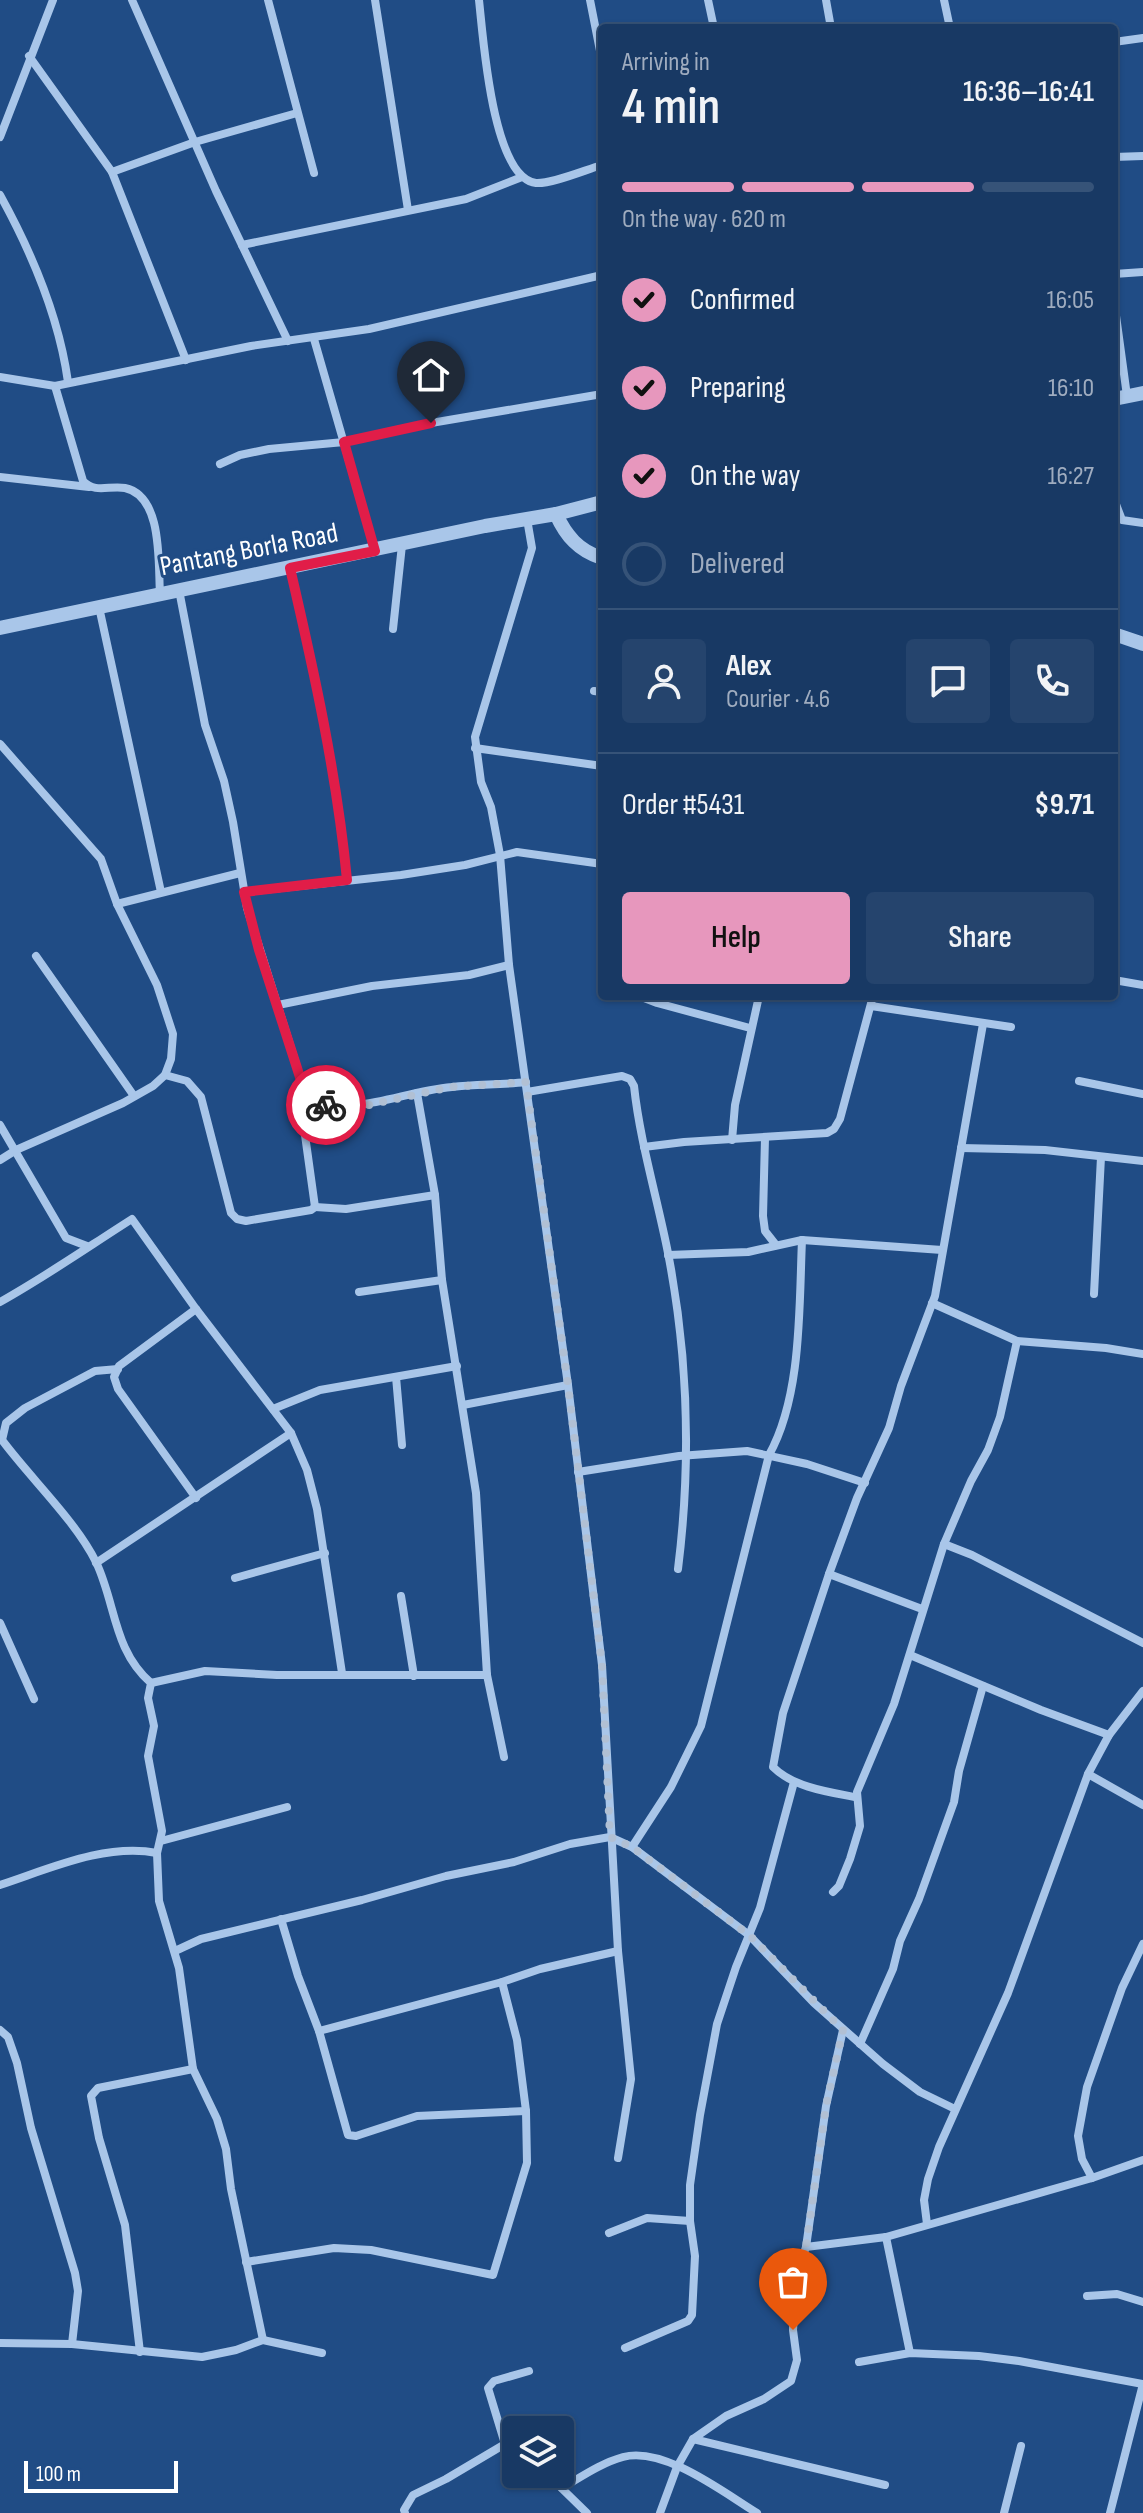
<!DOCTYPE html>
<meta charset="utf-8">
<style>
body{margin:0;font-family:"Sofia Sans Condensed",sans-serif;background:#25446d;color:#f1f3f6;height:100vh;display:flex;flex-direction:column;font-size:30px;white-space:nowrap}
*{box-sizing:border-box;margin:0}
p{font-size:26px;color:#9facbf}
.icon{flex:none;width:44px;height:44px;fill:none;stroke:currentColor;stroke-width:2;stroke-linecap:round;stroke-linejoin:round}
.map{position:relative;flex:1;overflow:hidden}
.details{position:absolute;left:598px;top:24px;width:520px;height:976px;display:flex;flex-direction:column;background:#183964;border-radius:8px;box-shadow:0 2px 6px #0004,0 0 0 2px #365378}
.details>*{flex:none}
.buttons{position:absolute;left:502px;top:2416px;display:grid;gap:16px}
.buttons a{display:grid;place-items:center;width:72px;height:72px;border-radius:8px;background:#183964;box-shadow:0 2px 6px #0004,0 0 0 2px #365378;font-size:40px}
.scale{position:absolute;left:24px;bottom:20px;width:154px;box-sizing:border-box;padding-left:8px;border:4px solid #fff;border-top:0;font-size:22px;line-height:28px;white-space:nowrap;color:#fff;-webkit-text-stroke:6px #204c85;paint-order:stroke}
.pin{position:absolute;display:grid;place-items:center;width:68px;height:68px;color:#fff;margin:-82px -34px;border-radius:50% 50% 50% 0;rotate:-45deg;box-shadow:0 0 8px #0007}
.pin .icon{rotate:45deg}
.courier{position:absolute;display:grid;place-items:center;width:80px;height:80px;margin:-40px;border:6px solid #e11d48;border-radius:50%;background:#fff;color:#222;box-shadow:0 2px 10px #0007}
.summary em{font-style:normal;font-weight:600}
.summary div{display:flex;flex-direction:column-reverse}
.summary{display:flex;align-items:center;justify-content:space-between;height:136px;padding:0 24px}
h1{font-size:52px;font-weight:600;line-height:60px}
.bar{display:grid;grid-template-columns:repeat(4,1fr);gap:12px 8px;align-content:center;height:96px;padding:0 24px}
.bar i{height:10px;border-radius:6px;background:#365378}
.bar .selected{background:#e797bd}
.bar p{grid-column:span 4}
.line{display:flex;align-items:center;gap:20px;padding:0 24px;border-top:2px solid #365378}
.line div{flex:1}
.round{display:grid;place-items:center;flex:none;width:84px;height:84px;border-radius:8px;background:#25446d}
ol{padding:0 24px;list-style:none}
li{display:flex;align-items:center;gap:24px;height:88px}
li p{margin-inline-start:auto}
li .icon{padding:8px;border-radius:50%;background:#e797bd;color:#111;stroke-width:4}
li:last-child{color:#9facbf}
li i{width:44px;height:44px;border:4px solid #365378;border-radius:50%}
.button{display:flex;gap:16px;margin-top:auto;padding:16px 24px}
.button a{flex:1;height:92px;border-radius:8px;background:#e797bd;color:#111;font-size:32px;font-weight:600;line-height:92px;text-align:center}
.button a+a{background:#25446d;color:#f1f3f6}
.map>svg:first-child{display:block}
.lines{fill:none;stroke-linecap:round;stroke-linejoin:round}
.minor{stroke:#a9c6e9;stroke-width:8}
.tertiary{stroke:#a9c6e9;stroke-width:14}
.done{stroke:#b1c0d4;stroke-width:8;stroke-dasharray:0 14.4}
.route{stroke:#e11d48;stroke-width:10}
.labels{text-anchor:middle;dominant-baseline:central;stroke-width:6;stroke-linejoin:round;paint-order:stroke}
.street-label{font-size:28px;fill:#fff;stroke:#204c85}
</style>
<div class="map">
<svg width="1143" height="2513" viewBox="0 0 1143 2513">
<rect width="100%" height="100%" fill="#204c85"/>
<g class="lines">
<g class="minor">
<polyline points="132,0 216,191 288,341"/>
<polyline points="268,0 314,173"/>
<polyline points="375,0 408,210"/>
<path d="M479,0C483,35 492,178 536,183C552,184 585,170 602,165"/>
<polyline points="590,0 602,61"/>
<polyline points="708,0 714,28"/>
<polyline points="826,0 831,28"/>
<polyline points="944,0 950,28"/>
<polyline points="1114,42 1143,38"/>
<polyline points="29,56 112,172"/>
<polyline points="0,137 53,0"/>
<polyline points="1114,157 1143,156"/>
<path d="M0,195C32,253 59,317 68,382"/>
<polyline points="242,245 466,199 522,177"/>
<polyline points="1114,274 1143,272"/>
<polyline points="1114,301 1127,396"/>
<polyline points="314,339 375,551"/>
<polyline points="186,360 112,172 195,142 297,113"/>
<polyline points="0,377 55,386 251,346 369,329 602,275"/>
<path d="M55,386L83,481C96,494 109,485 125,488C163,496 158,563 160,594"/>
<polyline points="220,464 240,455 269,449 344,442 431,423 602,394"/>
<polyline points="0,477 89,487"/>
<polyline points="1114,499 1122,520 1143,523"/>
<polyline points="527,519 532,548 475,737 481,782 491,807 500,855 509,965 568,1385 602,1665 618,1951 631,2079 618,2158"/>
<path d="M290,568C314,672 337,775 347,880"/>
<polyline points="99,607 161,892"/>
<polyline points="393,629 402,545"/>
<polyline points="594,691 602,692"/>
<polyline points="0,744 101,859 117,904 157,985 173,1034 171,1059 165,1075 153,1086 123,1103 16,1150 0,1160"/>
<polyline points="475,748 602,766"/>
<polyline points="244,892 401,875 465,865 517,852 602,864"/>
<polyline points="117,904 240,873"/>
<polyline points="36,956 134,1096"/>
<polyline points="1114,980 1143,985"/>
<polyline points="639,996 657,1003 750,1028"/>
<polyline points="278,1005 372,986 469,975 509,965"/>
<polyline points="871,1006 1011,1027"/>
<polyline points="165,1075 187,1081 201,1097 231,1213 237,1219 246,1221 311,1210 315,1207 305,1135 307,1099 247,908 233,822 224,781 205,725 179,590"/>
<polyline points="1079,1081 1143,1094"/>
<path d="M527,1092L622,1076L630,1079L634,1086C640,1142 657,1197 668,1253C688,1356 691,1465 678,1569"/>
<polyline points="417,1093 435,1195 442,1280 476,1493 487,1675 504,1757"/>
<path d="M307,1099C364,1116 397,1092 452,1087C476,1084 501,1085 526,1082"/>
<polyline points="0,1125 66,1238 87,1246"/>
<polyline points="765,1138 763,1216 765,1231 776,1245"/>
<polyline points="732,1140 735,1105 759,996"/>
<polyline points="644,1147 684,1142 827,1133 834,1129 840,1119 873,996"/>
<polyline points="961,1148 1045,1150 1143,1161"/>
<polyline points="315,1207 346,1209 435,1195"/>
<polyline points="668,1255 748,1252 802,1240 942,1250"/>
<polyline points="359,1292 442,1280"/>
<polyline points="1094,1294 1101,1157"/>
<path d="M0,1302C45,1277 88,1247 132,1219L196,1309L291,1433L307,1470L317,1509L342,1673"/>
<polyline points="932,1303 1017,1341 1106,1348 1143,1354"/>
<path d="M118,1369L95,1371L25,1408L6,1423L2,1440C31,1479 75,1520 96,1562C116,1604 113,1650 151,1683L148,1698L154,1726L148,1756L162,1831L157,1853L159,1901L179,1968L193,2069L217,2119L226,2149L231,2189L263,2340"/>
<polyline points="396,1377 402,1445"/>
<polyline points="463,1405 568,1385"/>
<polyline points="273,1409 320,1390 457,1366"/>
<polyline points="578,1472 679,1456 747,1451 807,1464 865,1483"/>
<polyline points="196,1498 118,1389 114,1377 119,1366 196,1309"/>
<polyline points="944,1544 972,1555 1143,1643"/>
<polyline points="96,1563 291,1433"/>
<polyline points="829,1574 922,1609"/>
<polyline points="235,1578 325,1553"/>
<polyline points="401,1596 414,1676"/>
<polyline points="0,1623 34,1699"/>
<polyline points="910,1655 1041,1710 1109,1735"/>
<polyline points="151,1683 205,1671 277,1675 487,1675"/>
<polyline points="1088,1774 1143,1805"/>
<path d="M855,1797C828,1792 793,1787 773,1767L783,1713L829,1574L857,1498L889,1428L901,1386L935,1296L983,1024"/>
<polyline points="161,1841 287,1807"/>
<path d="M632,1847L671,1787L701,1726L769,1455C802,1396 799,1307 802,1240"/>
<path d="M0,1885C49,1869 105,1843 157,1853"/>
<polyline points="833,1892 839,1886 850,1859 860,1826 857,1792 894,1704 944,1544 971,1481 988,1450 1000,1417 1017,1341"/>
<polyline points="281,1919 298,1976 319,2031 348,2135 356,2136 417,2116 526,2111"/>
<polyline points="175,1951 201,1939 362,1900 446,1876 514,1862 570,1844 610,1837 632,1847 749,1935 814,2003 883,2064 920,2092 955,2109"/>
<polyline points="0,2030 8,2037 17,2063 31,2128 75,2273 78,2291 72,2344"/>
<polyline points="319,2031 502,1982 540,1969 618,1951"/>
<polyline points="860,2044 893,1969 900,1941 919,1899 954,1802 959,1771 983,1686"/>
<polyline points="1092,2178 1082,2159 1078,2136 1087,2087 1122,1988 1143,1944"/>
<polyline points="927,2224 924,2200 928,2179 939,2147 1008,1993 1088,1774 1109,1735 1143,1691"/>
<polyline points="609,2233 647,2218 690,2221"/>
<polyline points="886,2237 910,2353"/>
<polyline points="806,2247 886,2237 1092,2178 1143,2160"/>
<polyline points="246,2262 334,2248 371,2250 493,2275 527,2163 526,2111 517,2040 502,1982"/>
<polyline points="1087,2296 1117,2294 1143,2302"/>
<polyline points="0,2343 72,2344 202,2357 236,2350 263,2340 322,2353"/>
<polyline points="625,2348 688,2321 692,2315 695,2256 690,2221 690,2185 700,2115 717,2024 736,1967 760,1908 794,1782"/>
<polyline points="140,2352 125,2225 99,2138 91,2096 98,2088 193,2069"/>
<polyline points="859,2362 910,2353 979,2356 1019,2361 1143,2384"/>
<polyline points="693,2439 885,2485"/>
<polyline points="505,2444 488,2388 494,2381 529,2371"/>
<polyline points="547,2474 587,2513"/>
<path d="M562,2488C581,2477 601,2463 623,2457C664,2446 724,2493 757,2513"/>
<polyline points="405,2513 404,2510 413,2495 446,2479 505,2444 516,2448"/>
<polyline points="660,2513 677,2467 693,2439 726,2416 764,2399 791,2381 797,2360 793,2330 797,2273 806,2247 826,2106 843,2030"/>
<polyline points="1004,2513 1021,2446"/>
<polyline points="1110,2513 1143,2384"/>
</g>
<g class="tertiary">
<polyline points="1114,399 1143,393"/>
<path d="M556,514C566,536 579,551 602,558"/>
<polyline points="0,628 485,526 556,514 602,502"/>
<polyline points="1114,634 1143,644"/>
</g>
</g>
<g class="lines">
<polyline class="done" points="326,1105 364,1106 451,1087 526,1082 568,1385 602,1665 610,1837 632,1847 749,1935 843,2030 826,2106 806,2247 797,2273 793,2330"/>
<path class="route" d="M326,1105L307,1099L259,950L244,892L347,880C337,775 314,671 290,568L375,551L344,442L431,423"/>
</g>
<g class="labels">
<g class="street-label">
<text transform="translate(249 550) rotate(-11)">Pantang Borla Road</text>
</g>
</g>
</svg>
<div class="buttons">
<a><svg class="icon" aria-label="layers" viewBox="0 0 24 24"><path d="M12 4l9 5-9 5-9-5zM3 14l9 5 9-5"/></svg></a>
</div>
<div class="scale">100 m</div>
<div class="pin" style="left:793px;top:2330px;background:#ea580c"><svg class="icon" aria-label="bag" viewBox="0 0 24 24"><path d="M5 8h14l-1 12H6zM9 8a3 3 0 0 1 6 0"/></svg></div>
<div class="pin" style="left:431px;top:423px;background:#1f2937"><svg class="icon" aria-label="home" viewBox="0 0 24 24"><path d="M3 11l9-7 9 7M6 9v11h12V9"/></svg></div>
<div class="courier" style="left:326px;top:1105px"><svg class="icon" aria-label="bike" viewBox="0 0 24 24"><circle cx="6" cy="16" r="4"/><circle cx="18" cy="16" r="4"/><path d="M6 16l4-8h5l3 8M10 8l3 8H6M13 5h3"/></svg></div>
<section class="details">
<div class="summary"><div><h1>4 min</h1><p>Arriving in</p></div><em>16:36–16:41</em></div>
<div class="bar"><i class="selected"></i><i class="selected"></i><i class="selected"></i><i></i><p>On the way · 620 m</p></div>
<ol>
<li><svg class="icon" aria-label="check" viewBox="0 0 24 24"><path d="M5 12l5 5 9-10"/></svg>Confirmed<p>16:05</p></li>
<li><svg class="icon" aria-label="check" viewBox="0 0 24 24"><path d="M5 12l5 5 9-10"/></svg>Preparing<p>16:10</p></li>
<li><svg class="icon" aria-label="check" viewBox="0 0 24 24"><path d="M5 12l5 5 9-10"/></svg>On the way<p>16:27</p></li>
<li><i></i>Delivered</li>
</ol>
<div class="line" style="height:144px"><a class="round"><svg class="icon" aria-label="person" viewBox="0 0 24 24"><circle cx="12" cy="8" r="4"/><path d="M4 21q1-7 8-7t8 7"/></svg></a><div><b>Alex</b><p>Courier · 4.6</p></div><a class="round"><svg class="icon" aria-label="chat" viewBox="0 0 24 24"><path d="M4 5h16v11H9l-5 4z"/></svg></a><a class="round"><svg class="icon" aria-label="phone" viewBox="0 0 24 24"><path d="M5 4h4l2 5-3 2q2 4 5 5l2-3 5 2v4C11 20 4 13 5 4z"/></svg></a></div>
<div class="line" style="height:104px"><div>Order #5431</div><b>$9.71</b></div>
<div class="button"><a>Help</a><a>Share</a></div>
</section>
</div>
